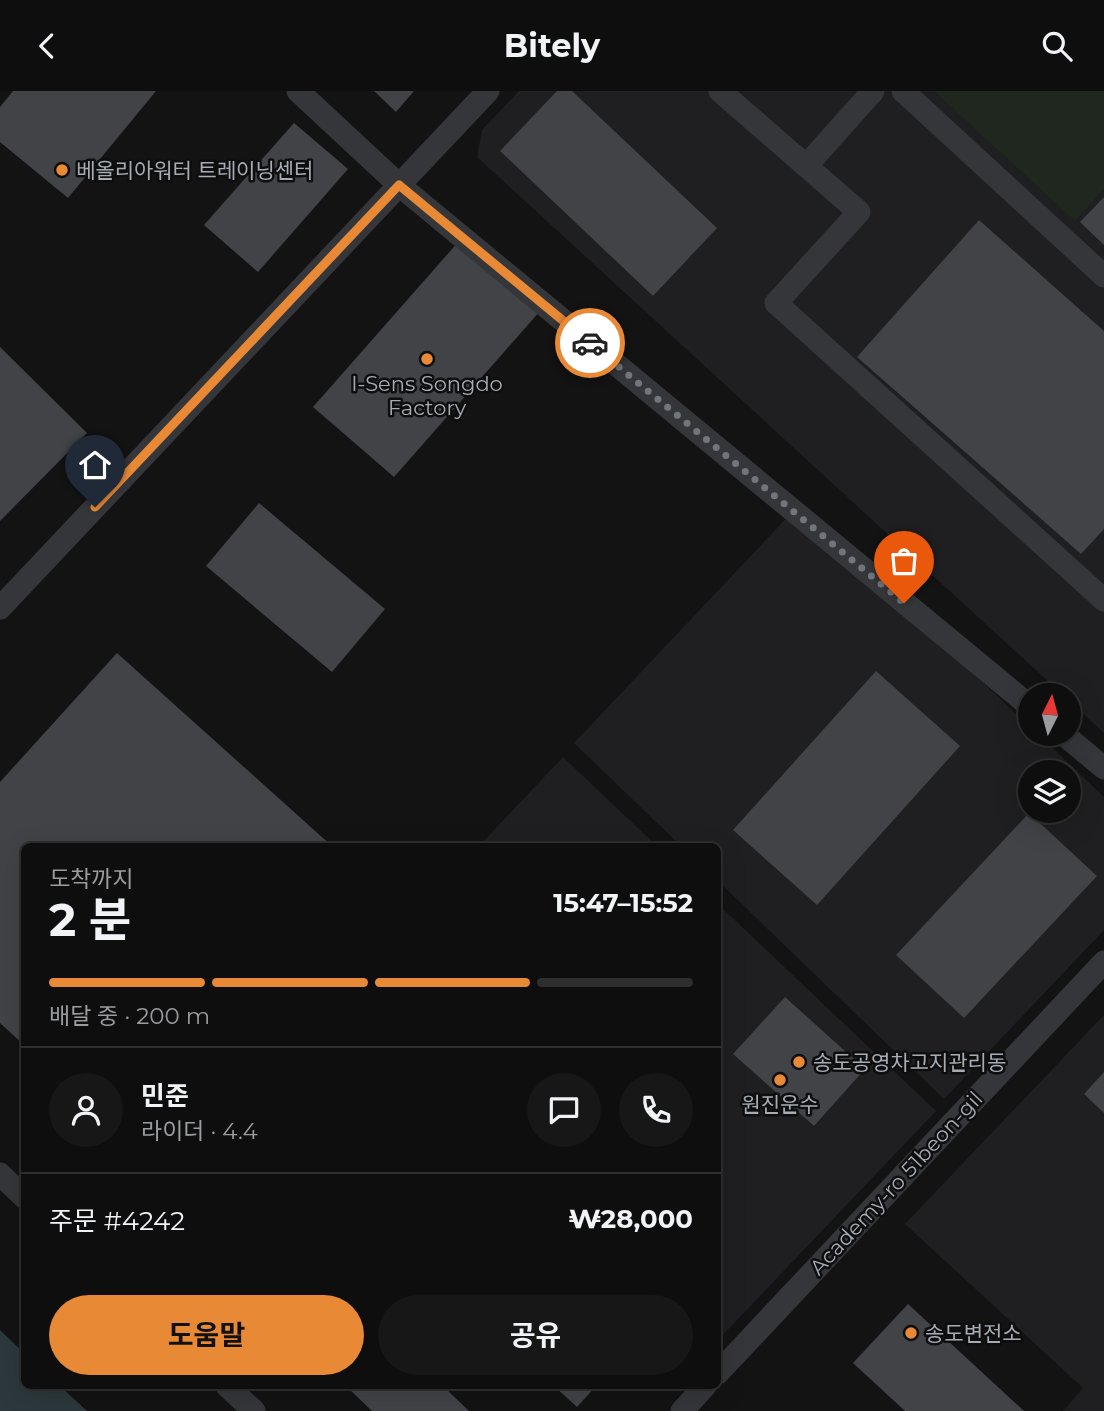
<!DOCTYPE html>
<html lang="ko">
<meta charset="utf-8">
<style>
body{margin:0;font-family:Montserrat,"Noto Sans KR",sans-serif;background:#171718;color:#f1f3f6;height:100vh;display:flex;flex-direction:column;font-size:26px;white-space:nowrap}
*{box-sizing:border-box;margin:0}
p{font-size:23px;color:#9b9c9e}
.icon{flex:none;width:38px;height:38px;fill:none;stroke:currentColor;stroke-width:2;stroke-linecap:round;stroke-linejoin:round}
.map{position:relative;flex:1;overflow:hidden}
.details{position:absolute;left:21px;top:752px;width:700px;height:546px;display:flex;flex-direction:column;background:#0e0e0f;border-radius:10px;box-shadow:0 7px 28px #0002,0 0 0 2px #2e2e2f}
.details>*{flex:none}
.needle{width:46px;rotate:6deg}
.controls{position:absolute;left:1018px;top:592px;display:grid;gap:14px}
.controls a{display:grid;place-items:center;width:63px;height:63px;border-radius:50%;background:#0e0e0f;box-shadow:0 7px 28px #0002,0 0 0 2px #2e2e2f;font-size:35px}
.pin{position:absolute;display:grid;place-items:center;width:60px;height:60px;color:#fff;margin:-72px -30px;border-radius:50% 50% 50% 0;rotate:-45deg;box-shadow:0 0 7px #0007}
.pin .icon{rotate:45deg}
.courier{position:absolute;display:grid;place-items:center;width:70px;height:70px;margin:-35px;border:5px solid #e88936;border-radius:50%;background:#fff;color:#222;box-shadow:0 2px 9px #0007}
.headline em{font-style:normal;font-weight:700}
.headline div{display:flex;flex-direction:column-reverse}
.headline{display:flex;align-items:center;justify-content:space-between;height:119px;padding:0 28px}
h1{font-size:46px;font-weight:700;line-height:52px}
.bar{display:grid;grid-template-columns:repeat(4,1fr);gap:10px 7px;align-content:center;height:84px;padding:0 28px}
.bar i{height:9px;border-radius:5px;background:#2e2e2f}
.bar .selected{background:#e88936}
.bar p{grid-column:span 4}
.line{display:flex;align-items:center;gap:18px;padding:0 28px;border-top:2px solid #2e2e2f}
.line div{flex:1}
.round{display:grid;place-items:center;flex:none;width:74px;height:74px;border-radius:37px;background:#171718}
.action{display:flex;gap:14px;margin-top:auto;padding:14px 28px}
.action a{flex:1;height:80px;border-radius:42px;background:#e88936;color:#111;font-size:28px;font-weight:700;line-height:80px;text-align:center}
.action a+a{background:#171718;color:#f1f3f6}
header{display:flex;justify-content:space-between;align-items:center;height:91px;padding:0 28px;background:#0e0e0f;font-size:32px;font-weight:700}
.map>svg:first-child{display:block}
.built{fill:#1f1f21;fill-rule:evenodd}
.green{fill:#1f271f}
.water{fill:#2d383c}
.building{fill:#424347}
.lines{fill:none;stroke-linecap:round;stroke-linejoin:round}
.minor{stroke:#343639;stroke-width:23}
.done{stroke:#72767c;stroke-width:7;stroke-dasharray:0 12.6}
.route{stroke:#e88936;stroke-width:9}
.poi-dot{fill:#e88936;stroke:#0e0e0f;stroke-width:2.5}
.labels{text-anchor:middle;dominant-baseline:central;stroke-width:5;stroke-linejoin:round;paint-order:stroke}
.poi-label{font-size:21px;fill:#a5acb4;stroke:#0e0e0f;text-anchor:start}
.street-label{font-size:21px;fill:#a5acb4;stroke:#0e0e0f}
</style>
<header><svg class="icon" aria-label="back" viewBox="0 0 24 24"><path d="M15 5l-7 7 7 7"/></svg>Bitely<svg class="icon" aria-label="search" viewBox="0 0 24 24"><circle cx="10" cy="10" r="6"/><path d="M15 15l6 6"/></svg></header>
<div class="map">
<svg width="1104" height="1320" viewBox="0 0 1104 1320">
<rect width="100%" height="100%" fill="#131314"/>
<g class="built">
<polygon points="519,0 1104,0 1104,642 1069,610 1069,604 1063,604 477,66 482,39"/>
<path d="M797,416L1031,637V642H1037L1104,706V839L944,1008L718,790V756H682L574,652ZM1031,681H1069V719H1031Z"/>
<polygon points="563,666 658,756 478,756"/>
<polygon points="718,813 936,1020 718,1249"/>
<polygon points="1104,924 1104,1320 1063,1320 1083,1297 905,1133"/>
</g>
<polygon class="green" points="934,0 1104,0 1104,98 1075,130"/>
<polygon class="water" points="0,1239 24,1262 24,1295 60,1295 87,1320 0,1320"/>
<g class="building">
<polygon points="13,0 156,0 68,107 0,51 0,16"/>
<polygon points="374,0 414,0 396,21"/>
<polygon points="557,0 572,0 717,137 653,205 500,60"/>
<polygon points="294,32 348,78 258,181 204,134"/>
<polygon points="1104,106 1104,154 1080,131"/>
<polygon points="979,129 1104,240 1104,438 1081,463 857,266"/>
<polygon points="460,149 541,219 394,386 313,316"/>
<polygon points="0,256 87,342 0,430"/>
<polygon points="259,412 385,518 332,581 206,475"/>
<polygon points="117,562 333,756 24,756 24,954 0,932 0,691"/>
<polygon points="876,580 960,655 817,814 733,739"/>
<polygon points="1029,722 1097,785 964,927 896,864"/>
<polygon points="785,906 865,978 814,1035 733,963"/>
<polygon points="1104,981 1104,1022 1084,1003"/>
<polygon points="908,1213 1024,1320 905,1320 853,1272"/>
<polygon points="346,1295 443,1295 469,1320 372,1320"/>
<polygon points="554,1295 596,1295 577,1316"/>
</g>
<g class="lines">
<g class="minor">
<polyline points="298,0 399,94 1031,616"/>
<polyline points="720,0 859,121 776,212 1104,509"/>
<polyline points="903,0 1104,185"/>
<polyline points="806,75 873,0"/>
<polyline points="0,517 488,0"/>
<polyline points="1062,642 1104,677"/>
<polyline points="0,1083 24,1106"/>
<polyline points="718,1282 1104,871"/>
<polyline points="227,1295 254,1320"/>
<polyline points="682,1320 705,1295"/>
</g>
</g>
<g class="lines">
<polyline class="done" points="590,252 904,512"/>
<polyline class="route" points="95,416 399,94 590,252"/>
</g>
<g class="poi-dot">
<circle cx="62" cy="79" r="7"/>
<circle cx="427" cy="268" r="7"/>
<circle cx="799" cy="971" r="7"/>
<circle cx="780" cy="989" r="7"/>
<circle cx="911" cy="1242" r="7"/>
</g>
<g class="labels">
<g class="poi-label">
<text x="76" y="79">베올리아워터 트레이닝센터</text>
<text x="427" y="292" text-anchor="middle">I-Sens Songdo<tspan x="427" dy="24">Factory</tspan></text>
<text x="813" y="971">송도공영차고지관리동</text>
<text x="780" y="1013" text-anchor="middle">원진운수</text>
<text x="925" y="1242">송도변전소</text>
</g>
<g class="street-label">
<text transform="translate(896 1092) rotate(-47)">Academy-ro 51beon-gil</text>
</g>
</g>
</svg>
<div class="controls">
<a><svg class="needle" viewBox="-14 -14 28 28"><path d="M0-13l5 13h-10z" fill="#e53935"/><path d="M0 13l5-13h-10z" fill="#9b9c9e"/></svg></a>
<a><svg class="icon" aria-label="layers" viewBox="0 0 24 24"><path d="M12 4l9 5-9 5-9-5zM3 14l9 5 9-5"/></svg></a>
</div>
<div class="pin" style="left:904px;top:512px;background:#ea580c"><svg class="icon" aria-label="bag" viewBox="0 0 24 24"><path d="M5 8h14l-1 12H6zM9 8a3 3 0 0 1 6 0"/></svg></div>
<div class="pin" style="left:95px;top:416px;background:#1f2937"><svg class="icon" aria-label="home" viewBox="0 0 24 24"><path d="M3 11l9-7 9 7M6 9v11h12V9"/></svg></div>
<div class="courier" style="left:590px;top:252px"><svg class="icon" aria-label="car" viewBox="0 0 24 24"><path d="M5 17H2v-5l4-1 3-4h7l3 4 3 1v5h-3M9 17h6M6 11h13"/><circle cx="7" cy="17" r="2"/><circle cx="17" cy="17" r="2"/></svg></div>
<section class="details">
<div class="headline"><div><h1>2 분</h1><p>도착까지</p></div><em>15:47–15:52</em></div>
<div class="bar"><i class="selected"></i><i class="selected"></i><i class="selected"></i><i></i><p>배달 중 · 200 m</p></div>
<div class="line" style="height:126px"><a class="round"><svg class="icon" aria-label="person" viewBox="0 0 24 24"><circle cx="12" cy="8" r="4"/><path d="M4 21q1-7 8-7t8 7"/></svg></a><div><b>민준</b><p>라이더 · 4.4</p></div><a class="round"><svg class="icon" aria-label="chat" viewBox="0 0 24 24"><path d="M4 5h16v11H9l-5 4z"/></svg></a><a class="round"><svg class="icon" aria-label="phone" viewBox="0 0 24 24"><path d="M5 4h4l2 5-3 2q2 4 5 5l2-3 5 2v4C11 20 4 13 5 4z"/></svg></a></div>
<div class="line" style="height:91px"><div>주문 #4242</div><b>₩28,000</b></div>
<div class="action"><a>도움말</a><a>공유</a></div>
</section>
</div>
